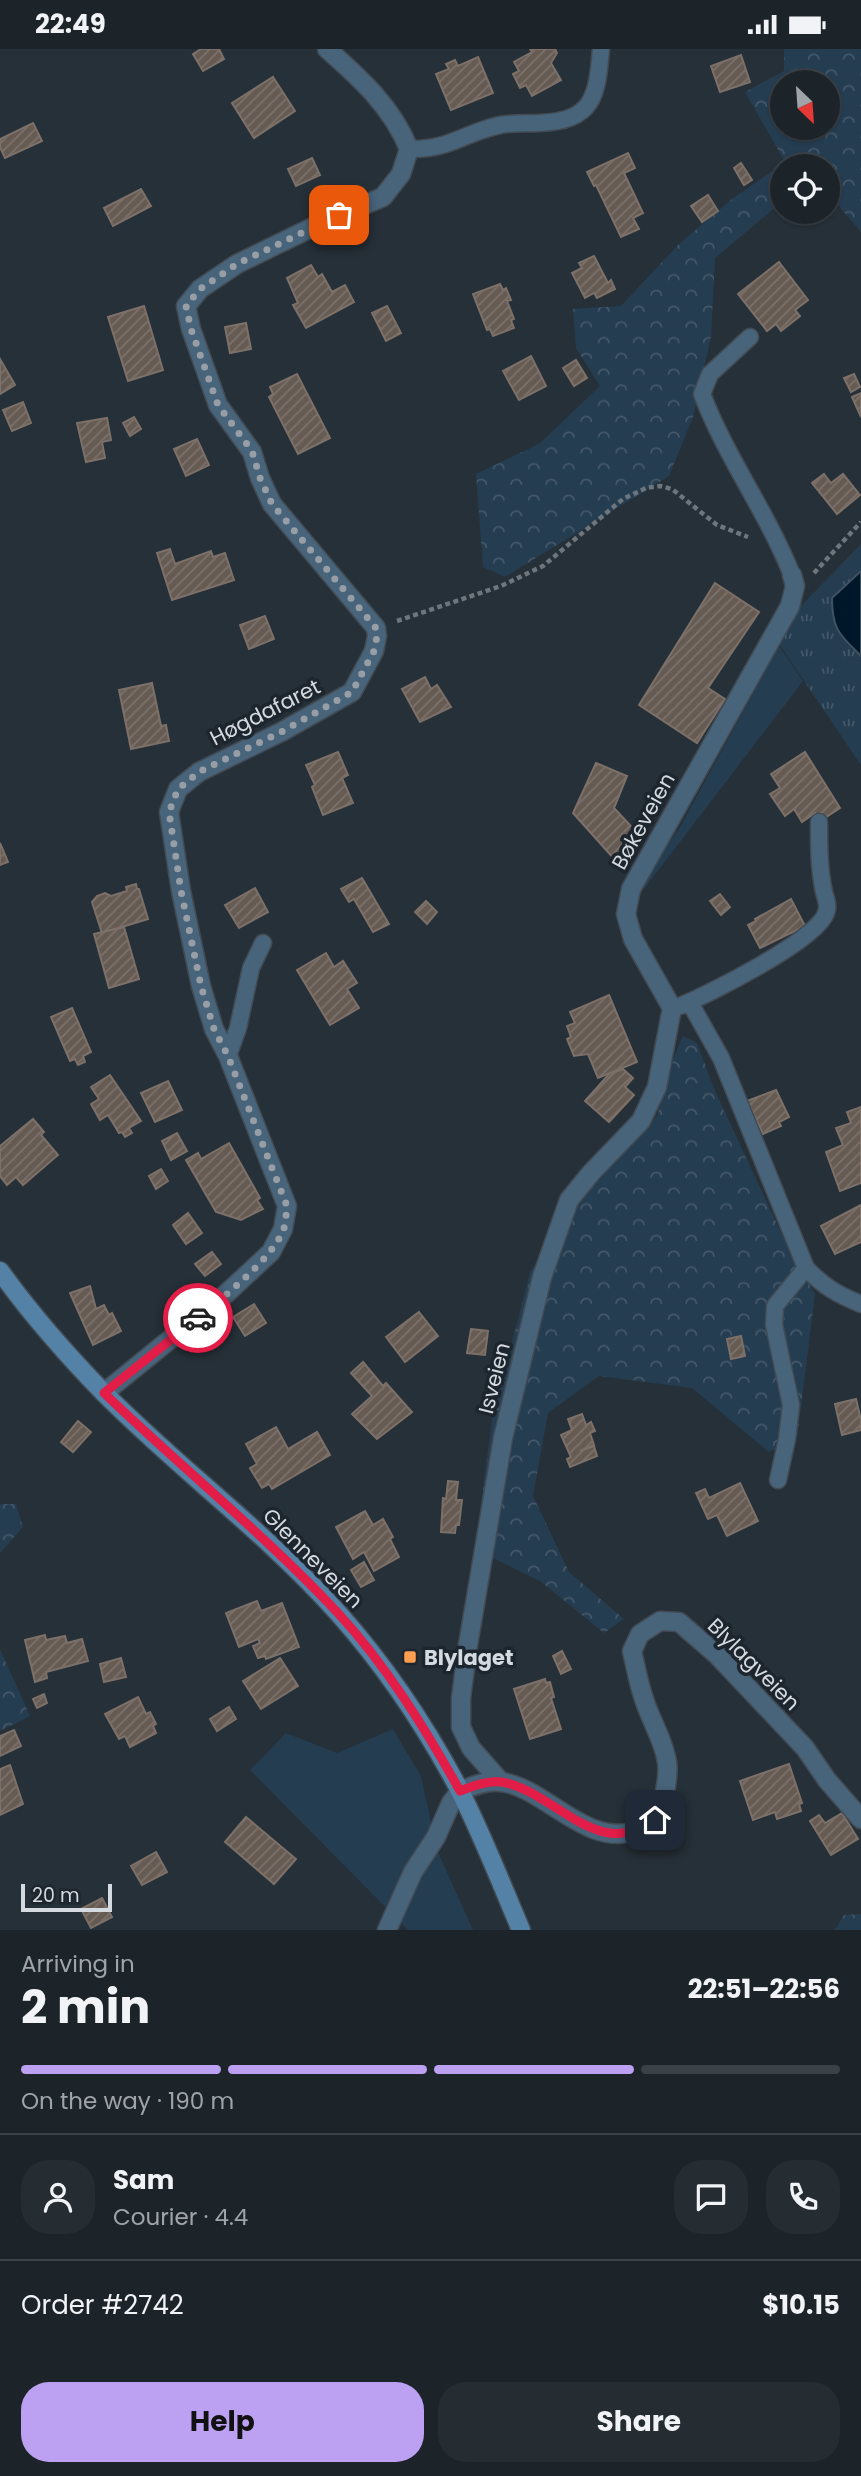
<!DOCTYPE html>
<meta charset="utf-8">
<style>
body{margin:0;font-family:Poppins,sans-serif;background:#252c32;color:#f1f3f6;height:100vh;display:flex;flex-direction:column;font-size:26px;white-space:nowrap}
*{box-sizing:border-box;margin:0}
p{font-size:23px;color:#a0a4a8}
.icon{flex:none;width:38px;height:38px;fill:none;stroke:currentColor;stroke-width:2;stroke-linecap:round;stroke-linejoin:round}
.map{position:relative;height:1881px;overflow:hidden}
.details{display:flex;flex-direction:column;background:#1c242a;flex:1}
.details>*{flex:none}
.needle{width:46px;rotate:155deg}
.buttons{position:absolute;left:770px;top:21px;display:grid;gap:14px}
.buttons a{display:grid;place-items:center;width:70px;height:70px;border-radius:50%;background:#1c242a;box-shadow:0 2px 5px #0004,0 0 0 2px #3a4147;font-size:35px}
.scale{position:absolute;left:21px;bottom:18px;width:91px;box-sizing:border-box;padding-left:7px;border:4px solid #d4dae0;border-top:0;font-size:19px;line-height:24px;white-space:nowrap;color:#d4dae0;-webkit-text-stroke:5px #1d262e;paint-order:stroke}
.pin{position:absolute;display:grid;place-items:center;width:60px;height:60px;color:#fff;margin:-30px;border-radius:14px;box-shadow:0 4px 10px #0006}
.courier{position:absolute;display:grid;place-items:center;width:70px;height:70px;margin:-35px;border:5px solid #e11d48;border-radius:50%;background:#fff;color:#222;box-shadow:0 2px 9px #0007}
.summary em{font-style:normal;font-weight:700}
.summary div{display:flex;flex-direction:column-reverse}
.summary{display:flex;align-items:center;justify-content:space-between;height:119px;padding:0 21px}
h1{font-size:46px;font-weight:700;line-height:52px}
.bar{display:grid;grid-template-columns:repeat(4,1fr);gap:10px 7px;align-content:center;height:84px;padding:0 21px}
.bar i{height:9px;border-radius:5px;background:#3a4147}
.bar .selected{background:#bca0f2}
.bar p{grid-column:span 4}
.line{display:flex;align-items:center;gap:18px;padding:0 21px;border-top:2px solid #3a4147}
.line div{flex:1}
.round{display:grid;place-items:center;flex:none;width:74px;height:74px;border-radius:28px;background:#252c32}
.primary-button{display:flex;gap:14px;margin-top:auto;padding:14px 21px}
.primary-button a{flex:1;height:80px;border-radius:28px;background:#bca0f2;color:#111;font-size:28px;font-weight:700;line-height:80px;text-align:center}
.primary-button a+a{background:#252c32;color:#f1f3f6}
.status{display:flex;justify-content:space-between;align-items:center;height:49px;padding:0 35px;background:#1c242a;direction:ltr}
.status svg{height:19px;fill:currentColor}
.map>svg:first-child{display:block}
.grass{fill:#253d51}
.forest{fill:url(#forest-crowns);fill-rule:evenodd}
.park{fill:url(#park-tufts)}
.water{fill:#00172a;stroke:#405261;stroke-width:2}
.building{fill:url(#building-hatch);stroke:#7c7068;stroke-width:2}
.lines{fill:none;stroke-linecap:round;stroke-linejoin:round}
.service-casing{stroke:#424b53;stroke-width:19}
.minor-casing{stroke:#424b53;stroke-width:21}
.tertiary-casing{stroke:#424b53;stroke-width:21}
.secondary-casing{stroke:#424b53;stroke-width:21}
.path{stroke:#6e767d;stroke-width:4.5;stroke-dasharray:5 3.5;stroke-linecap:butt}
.service{stroke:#48647b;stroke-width:16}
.minor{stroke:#48647b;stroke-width:18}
.tertiary{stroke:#48647b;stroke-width:18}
.secondary{stroke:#5481a6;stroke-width:18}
.done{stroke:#979ea5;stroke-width:7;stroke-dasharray:0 12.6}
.route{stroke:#e11d48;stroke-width:9}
.poi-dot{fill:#fb9e50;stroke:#1d262e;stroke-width:2.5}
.labels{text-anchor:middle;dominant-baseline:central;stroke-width:7;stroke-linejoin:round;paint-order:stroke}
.street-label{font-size:21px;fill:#d4dae0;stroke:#1d262e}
.poi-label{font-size:21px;font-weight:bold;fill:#d4dae0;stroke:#1d262e;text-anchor:start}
</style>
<div class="status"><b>22:49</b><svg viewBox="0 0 49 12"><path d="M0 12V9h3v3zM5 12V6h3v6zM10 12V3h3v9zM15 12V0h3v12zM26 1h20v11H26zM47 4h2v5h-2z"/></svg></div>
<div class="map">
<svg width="861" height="1881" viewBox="0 0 861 1881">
<defs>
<pattern id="forest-crowns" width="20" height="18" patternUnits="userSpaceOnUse" patternTransform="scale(1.75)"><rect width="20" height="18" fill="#253d51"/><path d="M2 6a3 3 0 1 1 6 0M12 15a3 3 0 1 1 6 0" fill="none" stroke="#44586a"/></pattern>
<pattern id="park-tufts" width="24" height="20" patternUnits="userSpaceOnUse" patternTransform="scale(1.75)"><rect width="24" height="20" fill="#253d51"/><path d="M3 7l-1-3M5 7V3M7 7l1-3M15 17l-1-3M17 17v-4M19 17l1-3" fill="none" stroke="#44586a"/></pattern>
<pattern id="building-hatch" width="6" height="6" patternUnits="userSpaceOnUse" patternTransform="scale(1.75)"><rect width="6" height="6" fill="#665b53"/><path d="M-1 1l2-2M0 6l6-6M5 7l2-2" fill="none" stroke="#7b726b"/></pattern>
</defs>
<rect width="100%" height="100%" fill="#263038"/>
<g class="grass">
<polygon points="779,597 803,632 644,840 646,826 680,778"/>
<polygon points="393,1680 421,1727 437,1801 473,1881 408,1881 250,1721 286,1684 337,1704"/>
</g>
<g class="forest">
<path d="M784,0H861V183L833,150L828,151V117H782V159L772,161L715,209L711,288L693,368L669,427L505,528L483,518L476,425L539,395L600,337L576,299L573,260L621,257L678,196L732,150L785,113L745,43L784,22ZM782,33H828V79H782Z"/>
<polygon points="683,987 697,994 715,1042 791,1205 815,1245 797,1390 769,1403 692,1339 599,1327 548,1364 533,1447 569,1523 624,1570 604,1584 540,1532 475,1500 492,1371 530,1223 590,1141 657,1067 674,1008"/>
<polygon points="0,1455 16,1455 23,1478 0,1504"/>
<polygon points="0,1600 30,1667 0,1682"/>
<polygon points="861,1865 861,1881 835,1881 844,1866"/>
</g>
<polygon class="park" points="861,495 861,716 773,586"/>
<path class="water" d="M861,522V607C840,586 832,581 832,549Z"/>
<g class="building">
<polygon points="201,0 219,0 224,10 203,22 193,5"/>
<polygon points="530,0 555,0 557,4 551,14 561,31 532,47 526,36 520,39 513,25 519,22 514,13 532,3"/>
<polygon points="741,6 750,33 720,43 711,17"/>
<polygon points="478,8 493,44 451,61 436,25 449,20 446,15 455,11 458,17"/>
<polygon points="273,28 295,62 254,89 232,54"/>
<polygon points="33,74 42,92 5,109 0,98 0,90"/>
<polygon points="628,104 635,119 624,124 643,164 633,169 639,180 621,188 596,136 594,137 587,123"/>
<polygon points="312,109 320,126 296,137 288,120"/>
<polygon points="741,114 752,131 744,136 734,119"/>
<polygon points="141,140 151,157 113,177 104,159"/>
<polygon points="708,146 718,162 702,173 691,157"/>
<polygon points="594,207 608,234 611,231 615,240 597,249 594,244 585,249 572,224 582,219 579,214"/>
<polygon points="779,213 808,251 795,261 800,267 781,282 776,275 767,282 738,245"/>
<polygon points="311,216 318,228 322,225 332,243 345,236 354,253 306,279 293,256 298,254 287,229"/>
<polygon points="500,235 503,241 506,239 511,251 507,252 514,270 511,271 514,279 493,287 490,280 487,281 473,245"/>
<polygon points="144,257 163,321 128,332 108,268"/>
<polygon points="387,257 401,284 386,292 372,264"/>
<polygon points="246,274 251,300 230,304 225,278"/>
<polygon points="531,307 546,337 519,351 503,322"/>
<polygon points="0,310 15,336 0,345"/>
<polygon points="576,311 587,329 574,337 563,319"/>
<polygon points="297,325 330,389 298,405 269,348 273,345 270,338"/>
<polygon points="854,325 860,338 851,343 844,329"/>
<polygon points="861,344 861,368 852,348"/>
<polygon points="23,353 31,374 12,382 3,361"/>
<polygon points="134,368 141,380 130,387 123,374"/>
<polygon points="107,369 111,391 102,393 105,409 86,413 77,374"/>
<polygon points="197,390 209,416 186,427 174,400"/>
<polygon points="824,425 831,434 843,425 860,446 837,465 812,434"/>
<polygon points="170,500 175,515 211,502 213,508 225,504 234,531 172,551 157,504"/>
<polygon points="715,534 759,563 708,639 725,650 697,694 639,656"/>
<polygon points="265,567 274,590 249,600 240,576"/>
<polygon points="425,628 431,640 437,636 451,658 420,673 402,640"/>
<polygon points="152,634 161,677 166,676 169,692 131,700 119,641"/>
<polygon points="338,703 348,726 342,729 353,754 323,766 312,738 315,736 306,716"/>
<polygon points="805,703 840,759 820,772 815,764 802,773 794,760 785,767 770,745 780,739 771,725"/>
<polygon points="596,714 627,727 614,759 641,788 616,812 573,764"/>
<polygon points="0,794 8,813 0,816"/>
<polygon points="362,829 389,875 373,883 354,850 349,853 341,840"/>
<polygon points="136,835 137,840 139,840 148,870 102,884 92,853 97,847 105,844 111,847 127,842 126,838"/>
<polygon points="255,839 268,863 239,879 225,856"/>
<polygon points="720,845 730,858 721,866 710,852"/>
<polygon points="791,850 805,877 760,899 748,876 756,872 755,870"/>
<polygon points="426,852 437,863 427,875 415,863"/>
<polygon points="124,878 139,930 109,939 94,885"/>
<polygon points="326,904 334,918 343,912 357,934 347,940 359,959 330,976 297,921"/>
<polygon points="609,946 637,1013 598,1029 588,1005 574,1007 567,990 571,988 567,977 575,974 570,963"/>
<polygon points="72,959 91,1003 83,1007 85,1013 78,1016 75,1010 70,1012 51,968"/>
<polygon points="623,1020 633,1029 625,1038 634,1046 609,1073 585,1052 609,1025"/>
<polygon points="110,1026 141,1072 129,1079 132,1084 125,1088 122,1083 119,1084 108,1066 100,1071 91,1055 99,1050 91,1038"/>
<polygon points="168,1032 182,1061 155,1073 141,1044"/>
<polygon points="776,1041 789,1068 779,1073 781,1077 763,1085 747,1052"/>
<polygon points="861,1058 861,1134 840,1142 826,1103 843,1096 836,1079 851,1074 847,1063"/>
<polygon points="33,1070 44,1083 41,1086 58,1106 23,1136 16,1128 7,1136 0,1127 0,1097"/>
<polygon points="177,1084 187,1102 171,1111 162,1092"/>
<polygon points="229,1094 260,1149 257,1151 263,1160 241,1171 216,1163 186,1111 198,1104 201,1110"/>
<polygon points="161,1120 168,1132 156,1140 149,1127"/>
<polygon points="861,1156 861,1193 835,1205 821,1177"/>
<polygon points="188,1164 202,1184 186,1195 173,1176"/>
<polygon points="212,1203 221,1215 205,1227 195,1215"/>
<polygon points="90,1237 96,1260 104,1256 109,1266 112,1264 121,1282 93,1296 70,1244"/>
<polygon points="254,1255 266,1274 245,1287 233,1268"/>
<polygon points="419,1263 438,1287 405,1313 386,1288"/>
<polygon points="471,1280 488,1282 485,1306 467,1304"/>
<polygon points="741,1287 745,1307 731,1310 727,1290"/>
<polygon points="363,1313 383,1337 386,1334 412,1363 377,1390 352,1365 372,1347 351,1324"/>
<polygon points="856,1350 861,1371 861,1381 842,1386 835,1355"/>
<polygon points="582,1365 586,1376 591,1373 595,1382 590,1384 594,1396 580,1402 594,1397 597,1407 570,1418 567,1410 571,1408 561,1386 572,1381 568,1370"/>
<polygon points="78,1372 91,1383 73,1403 61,1393"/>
<polygon points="276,1378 288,1400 317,1383 330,1406 272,1440 269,1435 262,1439 250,1419 257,1415 246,1395"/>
<polygon points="448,1432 458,1433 456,1451 462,1451 459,1476 456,1476 455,1484 441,1483 443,1449 446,1450"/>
<polygon points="740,1434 758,1472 727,1487 717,1466 708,1470 696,1444 705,1440 709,1449"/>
<polygon points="365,1462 373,1476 383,1470 393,1488 390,1490 399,1508 374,1522 364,1503 353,1510 336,1478"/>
<polygon points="364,1513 374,1531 361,1538 351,1521"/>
<polygon points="257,1552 261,1562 282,1554 299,1598 266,1610 265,1607 258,1609 253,1597 260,1594 258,1590 239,1598 226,1564"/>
<polygon points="45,1586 46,1591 65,1587 67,1594 82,1590 88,1612 46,1623 47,1629 35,1633 25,1591"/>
<polygon points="562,1602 571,1620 561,1625 553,1607"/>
<polygon points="121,1609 126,1628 104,1633 100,1615"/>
<polygon points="280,1609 298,1637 261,1660 243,1632"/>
<polygon points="545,1630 546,1634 550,1633 554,1648 551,1649 561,1680 530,1690 514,1640"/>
<polygon points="44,1645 47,1654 37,1659 33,1650"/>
<polygon points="138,1648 146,1665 150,1663 156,1675 153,1677 156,1684 130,1698 125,1687 119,1690 105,1665"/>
<polygon points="229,1658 236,1670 217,1682 210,1670"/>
<polygon points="14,1681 21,1697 0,1707 0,1687"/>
<polygon points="789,1715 802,1754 799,1755 801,1762 777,1770 775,1763 753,1771 740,1732"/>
<polygon points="10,1716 23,1755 0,1766 0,1720"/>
<polygon points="842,1764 858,1790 831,1806 810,1772 819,1766 825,1774"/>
<polygon points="246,1768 296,1810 274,1835 225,1793"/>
<polygon points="156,1803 167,1823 142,1836 131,1817"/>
<polygon points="102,1849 112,1868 91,1879 81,1860"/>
</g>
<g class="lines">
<g class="service-casing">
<g id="service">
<path d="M409,100C448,101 463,85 496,77C510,73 525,75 539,74C594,72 597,47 601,0"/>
<path d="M750,288L710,325L702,345C726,408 767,463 792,526"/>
<path d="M688,954L694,961L721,1009L806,1219C823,1237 838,1246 861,1255"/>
<path d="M680,957C709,945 817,891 826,864C829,858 826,850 824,843C819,820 819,797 819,773"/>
<polyline points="228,1007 238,979 251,919 263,894"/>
<polyline points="778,1431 787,1390 791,1356 774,1276 775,1257 806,1219"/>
</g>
</g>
<g class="minor-casing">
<g id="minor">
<path d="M104,1344L227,1244L271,1203L283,1180L287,1157L228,1007L214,980L201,937L181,842L169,763L178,740L199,723L283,682L352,643L374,602L377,587L376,579L272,455L260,429L252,403L218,356L191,280L186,257L200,240L237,215L317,176L383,148L401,125L409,100C392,58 361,30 327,0"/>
<polyline points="501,1733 471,1699 461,1678 461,1649 468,1596 503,1389 542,1228 569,1151 591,1124 641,1072 657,1038 672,959 633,890 626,865 631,840 790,557 795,537 792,526"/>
<polyline points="387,1881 413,1823 436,1788 451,1754 460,1742"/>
</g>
</g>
<g class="tertiary-casing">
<path id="tertiary" d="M460,1742C472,1737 487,1731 501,1733C545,1738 588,1801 637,1781C646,1777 653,1774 658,1765C664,1752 669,1728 667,1713C664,1692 652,1674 645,1653C639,1637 636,1619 632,1602L640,1585L660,1572L679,1573L717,1606L805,1699L827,1731L861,1770"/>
</g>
<g class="secondary-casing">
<path id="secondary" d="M0,1222C31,1265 66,1305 103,1343C179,1420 267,1484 339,1565C386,1618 426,1678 459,1740C482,1785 501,1834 521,1881"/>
</g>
<g class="path">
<polyline points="814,524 861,473"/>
<polyline points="397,572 501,537 543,517 623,450 646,439 660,437 672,440 717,476 748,488"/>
</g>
<use href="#service" class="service"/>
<use href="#minor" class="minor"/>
<use href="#tertiary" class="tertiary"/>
<use href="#secondary" class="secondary"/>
</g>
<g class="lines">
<path class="done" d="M198,1269C223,1248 274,1209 284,1179C286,1172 286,1164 287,1157L228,1007L214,980L201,937L181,842L169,763L178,740L199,723L283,682L352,643L374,602L377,587L376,579L272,455L260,429L252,402L218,356L191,280L186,257L200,240L237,215L339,166"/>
<path class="route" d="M198,1269L104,1344C181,1418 264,1485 337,1563C386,1616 425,1679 460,1742C472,1737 488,1731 502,1733C555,1742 597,1814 655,1771"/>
</g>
<rect class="poi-dot" x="403" y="1601" width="14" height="14" rx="3.5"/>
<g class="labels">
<g class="street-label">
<text transform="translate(265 663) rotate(-27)">Høgdafaret</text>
<text transform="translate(643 772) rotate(-61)">Bøkeveien</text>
<text transform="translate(494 1329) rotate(-76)">Isveien</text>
<text transform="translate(313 1509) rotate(45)">Glenneveien</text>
<text transform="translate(754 1615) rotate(45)">Blylagveien</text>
</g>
<g class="poi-label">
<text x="424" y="1608">Blylaget</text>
</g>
</g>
</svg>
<div class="buttons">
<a><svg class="needle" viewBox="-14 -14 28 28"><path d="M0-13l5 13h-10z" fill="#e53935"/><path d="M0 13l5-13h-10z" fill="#a0a4a8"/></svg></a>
<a><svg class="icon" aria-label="locate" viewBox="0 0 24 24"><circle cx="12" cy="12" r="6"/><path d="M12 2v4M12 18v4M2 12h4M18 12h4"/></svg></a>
</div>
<div class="scale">20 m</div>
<div class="pin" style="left:339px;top:166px;background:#ea580c"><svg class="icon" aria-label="bag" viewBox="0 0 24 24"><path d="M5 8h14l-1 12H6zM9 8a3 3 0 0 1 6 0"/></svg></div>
<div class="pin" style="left:655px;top:1771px;background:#1f2937"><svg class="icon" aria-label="home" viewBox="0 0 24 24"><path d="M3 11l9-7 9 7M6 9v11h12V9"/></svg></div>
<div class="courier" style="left:198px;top:1269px"><svg class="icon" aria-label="car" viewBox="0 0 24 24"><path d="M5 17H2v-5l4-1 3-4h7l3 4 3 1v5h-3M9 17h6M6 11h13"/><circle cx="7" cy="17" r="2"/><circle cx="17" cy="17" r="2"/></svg></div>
</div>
<section class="details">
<div class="summary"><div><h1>2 min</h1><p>Arriving in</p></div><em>22:51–22:56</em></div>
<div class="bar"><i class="selected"></i><i class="selected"></i><i class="selected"></i><i></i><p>On the way · 190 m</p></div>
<div class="line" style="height:126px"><a class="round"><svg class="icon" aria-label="person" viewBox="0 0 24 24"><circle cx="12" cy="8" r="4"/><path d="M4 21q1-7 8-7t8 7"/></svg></a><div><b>Sam</b><p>Courier · 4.4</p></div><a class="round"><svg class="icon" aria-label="chat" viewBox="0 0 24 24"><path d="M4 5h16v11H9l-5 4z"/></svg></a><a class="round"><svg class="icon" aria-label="phone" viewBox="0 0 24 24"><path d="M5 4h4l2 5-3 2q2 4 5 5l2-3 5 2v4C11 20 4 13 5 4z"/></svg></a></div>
<div class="line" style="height:91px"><div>Order #2742</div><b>$10.15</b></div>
<div class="primary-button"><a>Help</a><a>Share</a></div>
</section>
